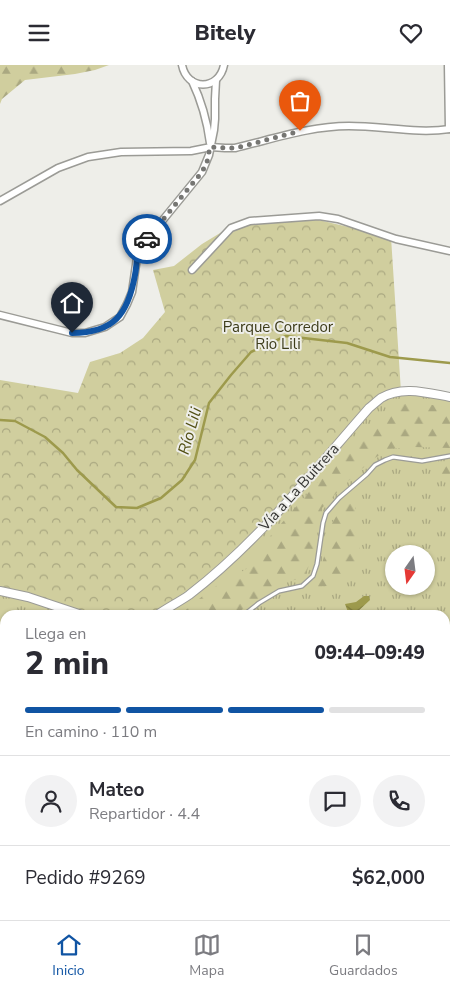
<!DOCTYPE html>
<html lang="es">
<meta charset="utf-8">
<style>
body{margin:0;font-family:"Nunito Sans",sans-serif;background:#f2f2f3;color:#2b2b33;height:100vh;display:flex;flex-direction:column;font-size:19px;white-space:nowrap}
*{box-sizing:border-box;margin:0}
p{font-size:16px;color:#7c7c81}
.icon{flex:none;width:28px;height:28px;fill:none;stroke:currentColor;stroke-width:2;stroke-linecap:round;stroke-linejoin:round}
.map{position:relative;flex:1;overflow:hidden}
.drawer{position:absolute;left:0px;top:545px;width:450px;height:310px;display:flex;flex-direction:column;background:#fff;border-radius:15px 15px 0 0;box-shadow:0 1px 4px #0004}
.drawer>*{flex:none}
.needle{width:32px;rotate:194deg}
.controls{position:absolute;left:385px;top:480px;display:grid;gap:10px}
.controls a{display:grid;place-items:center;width:50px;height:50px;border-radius:50%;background:#fff;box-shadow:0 1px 4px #0004;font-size:25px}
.pin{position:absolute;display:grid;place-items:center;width:42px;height:42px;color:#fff;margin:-51px -21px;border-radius:50% 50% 50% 0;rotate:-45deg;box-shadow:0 0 5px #0007}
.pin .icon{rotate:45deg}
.courier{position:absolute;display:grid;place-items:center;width:50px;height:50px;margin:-25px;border:4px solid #1054a3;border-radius:50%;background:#fff;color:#222;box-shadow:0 1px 6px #0007}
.summary em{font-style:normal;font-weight:800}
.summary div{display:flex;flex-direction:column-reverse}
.summary{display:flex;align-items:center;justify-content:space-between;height:85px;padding:0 25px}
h1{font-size:32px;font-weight:800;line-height:38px}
.bar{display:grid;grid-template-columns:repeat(4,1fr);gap:8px 5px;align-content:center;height:60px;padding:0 25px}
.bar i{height:6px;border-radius:4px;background:#e1e1e2}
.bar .selected{background:#1054a3}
.bar p{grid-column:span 4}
.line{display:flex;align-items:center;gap:12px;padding:0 25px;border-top:1px solid #e1e1e2}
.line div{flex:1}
.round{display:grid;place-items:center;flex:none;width:52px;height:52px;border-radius:26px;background:#f2f2f3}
header{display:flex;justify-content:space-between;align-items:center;height:65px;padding:0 25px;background:#fff;font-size:22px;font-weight:800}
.tabs{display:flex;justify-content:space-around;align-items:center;height:70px;border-top:1px solid #e1e1e2;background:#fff;font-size:14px;color:#7c7c81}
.tabs a{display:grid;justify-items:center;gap:2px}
.tabs .selected{color:#1054a3}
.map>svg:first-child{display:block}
.grass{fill:url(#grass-tufts);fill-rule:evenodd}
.forest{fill:url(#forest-firs)}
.park{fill:url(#park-crowns)}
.garden{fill:#d0ce9e}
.water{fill:url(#water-waves)}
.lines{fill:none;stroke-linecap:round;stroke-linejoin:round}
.stream{stroke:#9d9a4c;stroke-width:2.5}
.service-casing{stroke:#9b9b96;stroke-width:5.5}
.minor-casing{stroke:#9b9b96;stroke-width:9}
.tertiary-casing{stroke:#9b9b96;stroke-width:10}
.service{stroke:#fff;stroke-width:3}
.minor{stroke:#fff;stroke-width:6}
.tertiary{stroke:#fff;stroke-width:8}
.done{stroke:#767673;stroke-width:5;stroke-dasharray:0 9}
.route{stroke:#1054a3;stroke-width:6}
.labels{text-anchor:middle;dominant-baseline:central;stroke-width:4;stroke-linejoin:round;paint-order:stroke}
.park-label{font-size:15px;fill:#3d3c1a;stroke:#eeeee9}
.street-label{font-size:15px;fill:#353533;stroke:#eeeee9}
.water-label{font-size:16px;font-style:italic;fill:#524f14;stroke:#eeeee9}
</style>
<header><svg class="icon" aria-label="menu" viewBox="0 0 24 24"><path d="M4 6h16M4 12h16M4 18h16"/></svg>Bitely<svg class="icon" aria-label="heart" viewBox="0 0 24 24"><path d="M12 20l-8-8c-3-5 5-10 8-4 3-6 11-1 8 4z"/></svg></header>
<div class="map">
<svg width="450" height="855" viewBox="0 0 450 855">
<defs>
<pattern id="grass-tufts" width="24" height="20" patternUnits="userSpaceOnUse" patternTransform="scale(1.25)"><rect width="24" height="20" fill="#d0ce9e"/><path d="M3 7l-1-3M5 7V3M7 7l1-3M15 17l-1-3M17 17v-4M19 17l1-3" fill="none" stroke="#aaa881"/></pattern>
<pattern id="forest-firs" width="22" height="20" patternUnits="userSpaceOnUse" patternTransform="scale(1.25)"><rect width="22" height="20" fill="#d0ce9e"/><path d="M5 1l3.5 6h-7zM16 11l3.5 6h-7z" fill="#aaa881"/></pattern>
<pattern id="park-crowns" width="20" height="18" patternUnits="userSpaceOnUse" patternTransform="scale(1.25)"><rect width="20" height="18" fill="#d0ce9e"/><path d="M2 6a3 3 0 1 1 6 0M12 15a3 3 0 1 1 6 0" fill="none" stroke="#aaa881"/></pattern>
<pattern id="water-waves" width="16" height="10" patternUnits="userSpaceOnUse" patternTransform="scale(1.25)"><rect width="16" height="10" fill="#9d9a4c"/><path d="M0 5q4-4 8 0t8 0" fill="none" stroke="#817e40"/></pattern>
</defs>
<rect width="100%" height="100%" fill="#eeeee9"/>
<path class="grass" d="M401,327L450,332V855H0V526L82,550H5V850H445V550H157L369,343ZM394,489H426V521H394Z"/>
<g class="forest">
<polygon points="0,0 109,0 95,5 75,9 25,15 2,34 0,39"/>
<polygon points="415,338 450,342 450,383 415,382 390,384 373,394 345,419 321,444 318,465 312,491 305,512 280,519 234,550 178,550 181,549 211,524 248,503 266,476 322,412 379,349 398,339"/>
<polygon points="450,396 450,419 431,409 431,398"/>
<polygon points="349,432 356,437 353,459 359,477 361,502 352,512 328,521 311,523 321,503 326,484 328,466 337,449"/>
<polygon points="0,544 44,550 5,550 5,601 0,606"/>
</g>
<polygon class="park" points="306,152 391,172 401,327 382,333 223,502 157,550 82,550 0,526 0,315 78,328 90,297 120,288 143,273 165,247 153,205 174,201 202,179 235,159"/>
<polygon class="garden" points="450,629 450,798 445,799 445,630"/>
<polygon class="water" points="364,531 369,531 370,535 355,549 350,549 348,547 345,539 356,537"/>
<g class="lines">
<polyline class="stream" points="0,355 15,356 45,372 63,388 77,405 116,442 137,443 161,433 182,415 195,395 209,338 231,310 251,287 286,271 347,278 390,292 450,298"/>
<g class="service-casing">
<g id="service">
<polyline points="244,550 259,538 279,526 302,521 313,511 317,499 323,458 326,448 339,433 367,409 375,400 385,395 393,392 422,396 450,391"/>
<polyline points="0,620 5,616"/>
<polyline points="0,700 5,707"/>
<polyline points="445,843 450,843"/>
<polyline points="175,850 177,855"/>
<polyline points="254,850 255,855"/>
<polyline points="65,855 77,850"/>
<polyline points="308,855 322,850"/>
</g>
</g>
<g class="minor-casing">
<g id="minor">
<path d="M182,0C187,26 219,26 224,0"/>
<polyline points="448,0 449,64"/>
<path d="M192,16C202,37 207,55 210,78"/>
<path d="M0,136L58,103L88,92L121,87L191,86L211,82L225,83H235C273,74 310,61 349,61C383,61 417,69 450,64"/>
<polyline points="192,205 231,163 250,156 319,151 338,154 396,174 450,186"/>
<polyline points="0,250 72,268 85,268 105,262 120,252 127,239 132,227 137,193 140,183 202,107 209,90 214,65 215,54 215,34 216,15"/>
</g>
</g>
<g class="tertiary-casing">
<g id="tertiary">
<polyline points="0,526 28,532 82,550"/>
<path d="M157,550C167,543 179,537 189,530C258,477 312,408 369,343C373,340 377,336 381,333C402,320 428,328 450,332"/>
</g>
</g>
<use href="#service" class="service"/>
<use href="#minor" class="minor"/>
<use href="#tertiary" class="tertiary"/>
</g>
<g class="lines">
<polyline class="done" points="147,174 202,107 207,97 210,82 225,83 236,83 300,66"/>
<path class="route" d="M72,268C114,268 128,249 135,210C137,201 136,191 140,183C141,180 145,177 147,174"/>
</g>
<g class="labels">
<g class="park-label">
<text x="278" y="262">Parque Corredor<tspan x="278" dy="17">Rio Lili</tspan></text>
</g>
<g class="street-label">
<text transform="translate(299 422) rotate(-48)">Vía a La Buitrera</text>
</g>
<g class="water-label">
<text transform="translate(190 366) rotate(-74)">Río Lili</text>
</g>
</g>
</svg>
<div class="controls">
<a><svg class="needle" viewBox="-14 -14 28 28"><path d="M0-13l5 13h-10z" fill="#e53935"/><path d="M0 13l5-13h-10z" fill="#7c7c81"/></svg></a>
</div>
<div class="pin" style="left:300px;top:66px;background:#ea580c"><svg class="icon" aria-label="bag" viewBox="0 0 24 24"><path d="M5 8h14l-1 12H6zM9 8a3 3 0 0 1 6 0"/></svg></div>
<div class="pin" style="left:72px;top:268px;background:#1f2937"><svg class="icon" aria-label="home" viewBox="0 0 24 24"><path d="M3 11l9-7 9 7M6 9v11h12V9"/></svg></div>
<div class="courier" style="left:147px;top:174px"><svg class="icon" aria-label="car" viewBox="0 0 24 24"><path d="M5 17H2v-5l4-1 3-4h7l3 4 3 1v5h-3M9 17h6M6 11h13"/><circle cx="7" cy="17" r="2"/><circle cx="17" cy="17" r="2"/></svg></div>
<section class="drawer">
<div class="summary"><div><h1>2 min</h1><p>Llega en</p></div><em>09:44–09:49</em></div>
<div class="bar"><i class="selected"></i><i class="selected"></i><i class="selected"></i><i></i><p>En camino · 110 m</p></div>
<div class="line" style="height:90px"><a class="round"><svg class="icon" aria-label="person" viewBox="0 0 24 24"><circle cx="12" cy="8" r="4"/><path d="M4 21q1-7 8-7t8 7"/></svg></a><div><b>Mateo</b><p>Repartidor · 4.4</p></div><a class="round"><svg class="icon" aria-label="chat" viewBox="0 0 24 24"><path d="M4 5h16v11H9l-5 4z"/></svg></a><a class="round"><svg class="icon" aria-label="phone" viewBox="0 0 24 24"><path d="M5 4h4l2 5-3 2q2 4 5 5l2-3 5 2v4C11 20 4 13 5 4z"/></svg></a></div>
<div class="line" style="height:65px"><div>Pedido #9269</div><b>$62,000</b></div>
</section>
</div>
<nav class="tabs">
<a class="selected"><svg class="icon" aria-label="home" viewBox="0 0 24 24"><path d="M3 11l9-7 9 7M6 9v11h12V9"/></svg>Inicio</a>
<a><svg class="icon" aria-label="map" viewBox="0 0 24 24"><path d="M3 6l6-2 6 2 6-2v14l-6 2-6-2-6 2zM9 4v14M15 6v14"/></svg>Mapa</a>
<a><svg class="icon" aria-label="saved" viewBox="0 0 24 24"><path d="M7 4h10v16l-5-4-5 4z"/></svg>Guardados</a>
</nav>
